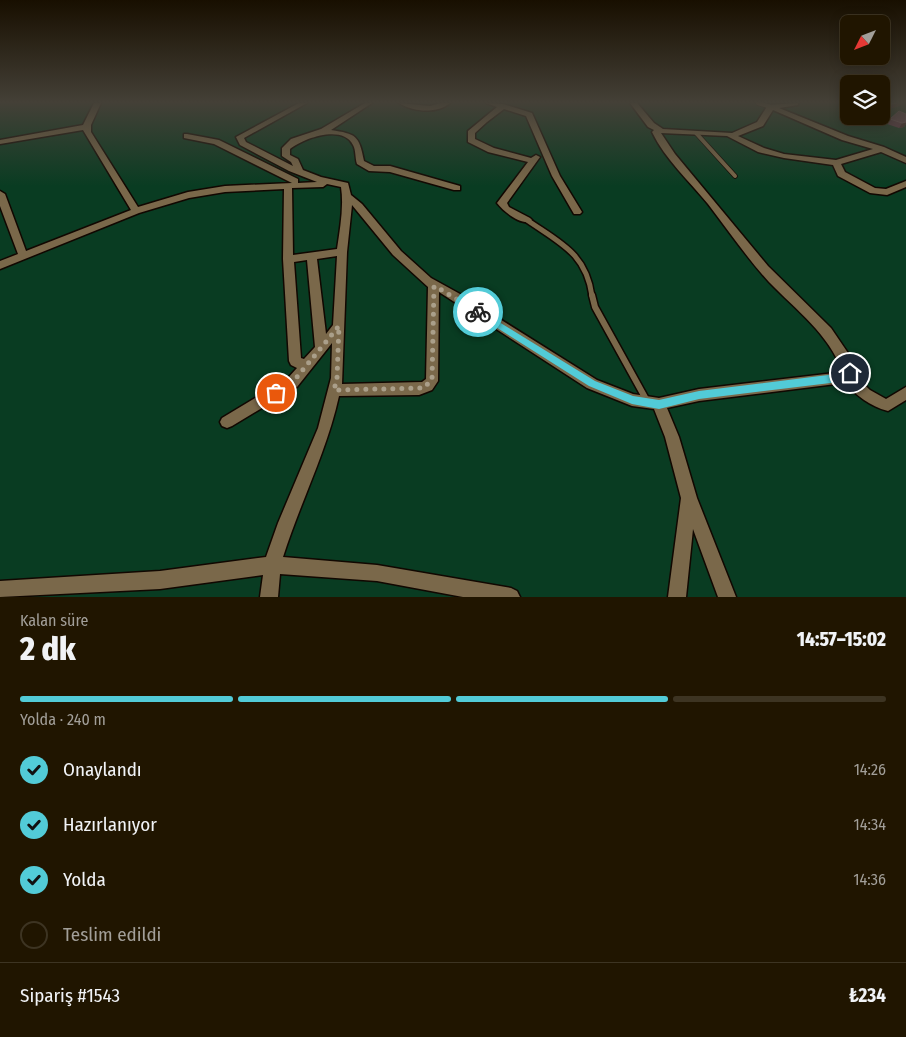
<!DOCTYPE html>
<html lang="tr">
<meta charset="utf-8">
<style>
body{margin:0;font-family:"Fira Sans Condensed",sans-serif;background:#2d220f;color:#f1f3f6;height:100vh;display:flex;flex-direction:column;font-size:19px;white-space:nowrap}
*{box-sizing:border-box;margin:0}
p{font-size:16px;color:#a29f99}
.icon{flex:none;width:28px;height:28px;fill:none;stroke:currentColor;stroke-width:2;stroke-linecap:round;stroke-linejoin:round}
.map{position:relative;height:597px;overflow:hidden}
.sheet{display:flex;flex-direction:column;background:#201500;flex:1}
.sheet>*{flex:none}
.needle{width:32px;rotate:228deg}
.fabs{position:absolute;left:840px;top:15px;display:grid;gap:10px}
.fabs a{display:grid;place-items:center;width:50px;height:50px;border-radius:8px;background:#201500;box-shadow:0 2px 12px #0003,0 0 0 1px #3d3422;font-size:25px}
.pin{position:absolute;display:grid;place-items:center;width:42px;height:42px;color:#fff;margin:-21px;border:2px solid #fff;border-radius:50%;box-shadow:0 1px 5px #0007}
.courier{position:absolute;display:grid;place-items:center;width:50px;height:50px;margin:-25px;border:4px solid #52cbd7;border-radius:50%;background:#fff;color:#222;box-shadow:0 1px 6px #0007}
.summary em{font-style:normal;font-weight:800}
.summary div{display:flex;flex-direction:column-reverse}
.summary{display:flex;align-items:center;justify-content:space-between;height:85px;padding:0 20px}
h1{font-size:32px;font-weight:800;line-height:38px}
.bar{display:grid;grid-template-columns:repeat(4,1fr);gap:8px 5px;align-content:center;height:60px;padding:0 20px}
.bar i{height:6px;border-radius:4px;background:#3d3422}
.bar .on{background:#52cbd7}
.bar p{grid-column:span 4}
.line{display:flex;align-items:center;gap:12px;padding:0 20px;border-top:1px solid #3d3422}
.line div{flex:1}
ol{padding:0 20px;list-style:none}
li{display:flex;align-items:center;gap:15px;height:55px}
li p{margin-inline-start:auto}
li .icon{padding:5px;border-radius:50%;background:#52cbd7;color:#111;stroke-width:4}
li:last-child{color:#a29f99}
li i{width:28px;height:28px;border:2px solid #3d3422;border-radius:50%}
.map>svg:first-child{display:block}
.green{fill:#093c22}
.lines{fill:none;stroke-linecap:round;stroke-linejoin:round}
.service-far2-casing{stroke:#110700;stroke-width:5.5}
.service-far1-casing{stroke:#110700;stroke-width:8}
.service-casing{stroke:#110700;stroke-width:9}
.minor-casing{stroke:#110700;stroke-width:3}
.service-far2{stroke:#7a684a;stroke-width:4}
.service-far1{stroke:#7a684a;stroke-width:5}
.service{stroke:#7a684a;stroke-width:6}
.minor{fill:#7a684a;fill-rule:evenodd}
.wall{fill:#6a3b54}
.shaded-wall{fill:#4b272c}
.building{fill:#784d62;stroke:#8b6574}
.route{fill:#52cbd7}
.done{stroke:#aa9f8a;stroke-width:5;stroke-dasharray:0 9}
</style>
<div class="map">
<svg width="906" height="597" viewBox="0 0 906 597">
<rect width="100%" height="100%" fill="#2b1c00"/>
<polygon class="green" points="0,103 849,103 849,116 881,116 881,103 906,103 906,597 0,597"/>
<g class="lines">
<g class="service-far2-casing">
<g id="service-far2">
<polyline points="758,103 771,107"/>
<polyline points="696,133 735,176"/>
</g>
</g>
<g class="service-far1-casing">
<path id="service-far1" d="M527,220C560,243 586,253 592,296"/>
</g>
<g class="service-casing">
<polyline id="service" points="592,295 595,307 647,401"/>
</g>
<g class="minor-casing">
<g id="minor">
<path d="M94,103H101L91,125V132L138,207L188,192L225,186L292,183L214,144L184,138V134H187L219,140L298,179V183L317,182L289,171L240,145L236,137L299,103H307L244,138L246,142L293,166L291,162L282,156V148L291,139L321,129L365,103H372L331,130C356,134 359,135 364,161L374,166H390L460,186V190H454L390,172L369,171L357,164C355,158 356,150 353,145C343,124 303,138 290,149V155L298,159L303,170L321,177L348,183L351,195L362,204L401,251L431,278L460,294L597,380L633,394L659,398L699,389L843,372C828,333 797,311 769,282C747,258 728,230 708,204C689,181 665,159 652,132L654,130L648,127L630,103H637L654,123L663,129L732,133L757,122L768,105L798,103V105L779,108L848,136L884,147L906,157V163L881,152L841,164L845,172L875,188L886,189L906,181V187L887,195L870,193L838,176L833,165L784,158L758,152L727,136L661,133L675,154L768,266L831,328L848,353L856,373L855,376L870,390L886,399L906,387V400L888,411C869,406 858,396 844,383L699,401L667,408L679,437L697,498L736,597H718L693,529L686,597H668L681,498L665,437L654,409L632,406L587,388L439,292L438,381L432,390L419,395L339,396C327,451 300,503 283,557L377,565L511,588L517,591L520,597H463L377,581L280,574L278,597H260L263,575L160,589L0,597V581L160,571L266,557L278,523L318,428L331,378L332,343L297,387L232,426L227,428L222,426L220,422L222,418L287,379L297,368L291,365L289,361L283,259L284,189L225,192L189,198L139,213L0,269V261L18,254L0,206V191L5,194L26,251L131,210L83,130L0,144V140L83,125ZM773,110L842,140L873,149L836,160L784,154L764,148L738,136L763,126ZM327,184L341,187C344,207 340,228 337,249L293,255L292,188L323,187ZM352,205L393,255L428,287L426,379L422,382L342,384L347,252ZM337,256L333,325L326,334L317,259ZM307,260L315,347L304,359L301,358L294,262Z"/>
<path d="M399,103L430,106L441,103H450C437,114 413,112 399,103Z"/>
<path d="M486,103L503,104L532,113L560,176L582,212L580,214H574L552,176L526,116L504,109L487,122L475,133V139L494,148L531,158L536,155L540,157L507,203L509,207L530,218L532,220L530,222C519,224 504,212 497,203L528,162L488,152L468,142V131L497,107Z"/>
</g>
</g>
<use href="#service-far2" class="service-far2"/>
<use href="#service-far1" class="service-far1"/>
<use href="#service" class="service"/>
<use href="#minor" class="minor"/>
</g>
<g class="wall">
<polygon points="881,103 902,103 899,106 887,109 881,106"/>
<polygon points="906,114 906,124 904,127 899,128 887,124 890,119"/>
</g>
<g class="shaded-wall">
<polygon points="897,103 902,103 899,106 887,109 891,104"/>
<polygon points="906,122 906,124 904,127 899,128 902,123"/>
</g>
<g class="building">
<polygon points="887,103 897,103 891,104"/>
<polygon points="899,111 906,114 906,122 902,123 890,119"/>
</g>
<linearGradient id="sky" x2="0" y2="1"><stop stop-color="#180f00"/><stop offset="0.55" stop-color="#444037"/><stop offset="1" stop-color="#444037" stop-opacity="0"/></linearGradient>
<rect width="906" height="186" fill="url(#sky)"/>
<polygon class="route" points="478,309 595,381 633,396 659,400 699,391 844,373 850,369 855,373 850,380 847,381 699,399 659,409 632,404 589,386 475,314 475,310"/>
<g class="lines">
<polyline class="done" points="276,393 292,383 339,326 337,378 334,390 423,388 432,380 434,287 435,286 478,312"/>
</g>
</svg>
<div class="fabs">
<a><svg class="needle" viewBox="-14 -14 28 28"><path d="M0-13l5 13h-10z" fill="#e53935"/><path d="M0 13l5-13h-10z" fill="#a29f99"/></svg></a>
<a><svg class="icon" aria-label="layers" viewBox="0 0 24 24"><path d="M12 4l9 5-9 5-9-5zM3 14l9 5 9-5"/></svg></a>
</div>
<div class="pin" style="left:276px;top:393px;background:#ea580c"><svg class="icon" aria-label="bag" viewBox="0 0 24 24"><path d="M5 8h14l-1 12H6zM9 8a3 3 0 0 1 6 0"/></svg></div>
<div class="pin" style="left:850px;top:373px;background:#1f2937"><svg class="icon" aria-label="home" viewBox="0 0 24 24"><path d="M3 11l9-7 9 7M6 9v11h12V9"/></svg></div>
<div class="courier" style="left:478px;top:312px"><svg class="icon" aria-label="bike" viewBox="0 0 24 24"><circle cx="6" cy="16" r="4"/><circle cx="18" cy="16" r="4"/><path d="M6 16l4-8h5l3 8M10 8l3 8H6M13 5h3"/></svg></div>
</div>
<section class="sheet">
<div class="summary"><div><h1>2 dk</h1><p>Kalan süre</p></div><em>14:57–15:02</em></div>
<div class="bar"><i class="on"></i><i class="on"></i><i class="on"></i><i></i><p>Yolda · 240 m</p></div>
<ol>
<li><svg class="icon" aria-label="check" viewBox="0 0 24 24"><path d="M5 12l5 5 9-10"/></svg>Onaylandı<p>14:26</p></li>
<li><svg class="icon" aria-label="check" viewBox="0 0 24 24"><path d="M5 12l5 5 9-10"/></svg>Hazırlanıyor<p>14:34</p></li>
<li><svg class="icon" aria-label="check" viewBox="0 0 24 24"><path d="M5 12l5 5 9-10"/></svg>Yolda<p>14:36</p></li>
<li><i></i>Teslim edildi</li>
</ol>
<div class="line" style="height:65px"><div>Sipariş #1543</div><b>₺234</b></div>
</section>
